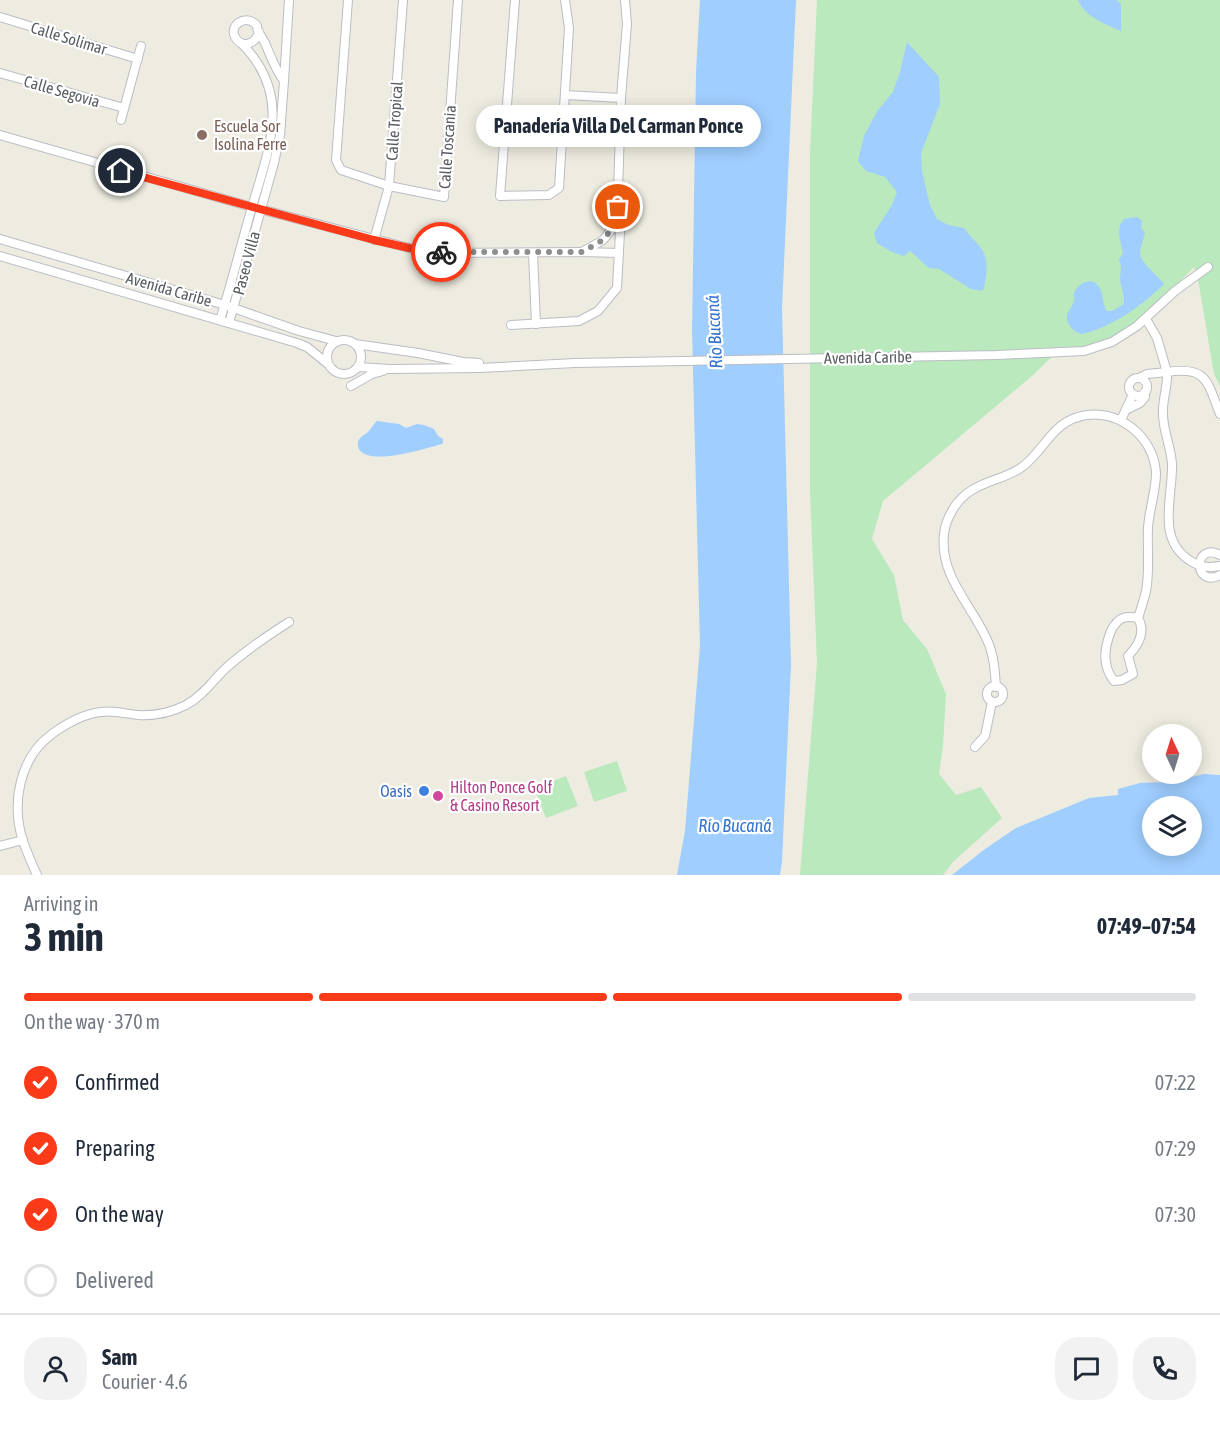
<!DOCTYPE html>
<meta charset="utf-8">
<style>
body{margin:0;font-family:"Asap Condensed",sans-serif;background:#f2f2f3;color:#1f2937;height:100vh;display:flex;flex-direction:column;font-size:22px;white-space:nowrap}
*{box-sizing:border-box;margin:0}
p{font-size:20px;color:#747a83}
.icon{flex:none;width:33px;height:33px;fill:none;stroke:currentColor;stroke-width:2;stroke-linecap:round;stroke-linejoin:round}
.map{position:relative;height:875px;overflow:hidden}
.details{display:flex;flex-direction:column;background:#fff;flex:1}
.details>*{flex:none}
.needle{width:39px;rotate:356deg}
.buttons{position:absolute;left:1142px;top:724px;display:grid;gap:12px}
.buttons a{display:grid;place-items:center;width:60px;height:60px;border-radius:50%;background:#fff;box-shadow:0 3px 15px #0003;font-size:30px}
.pin{position:absolute;display:grid;place-items:center;width:51px;height:51px;color:#fff;margin:-26px;border:3px solid #fff;border-radius:50%;box-shadow:0 2px 6px #0007}
.courier{position:absolute;display:grid;place-items:center;width:60px;height:60px;margin:-30px;border:4px solid #fb3a19;border-radius:50%;background:#fff;color:#222;box-shadow:0 2px 8px #0007}
.bubble{position:absolute;height:42px;border-radius:21px;background:#fff;box-shadow:0 3px 15px #0003;font-size:20px;font-weight:700;line-height:42px;text-align:center}
.headline em{font-style:normal;font-weight:700}
.headline div{display:flex;flex-direction:column-reverse}
.headline{display:flex;align-items:center;justify-content:space-between;height:102px;padding:0 24px}
h1{font-size:39px;font-weight:700;line-height:45px}
.bar{display:grid;grid-template-columns:repeat(4,1fr);gap:9px 6px;align-content:center;height:72px;padding:0 24px}
.bar i{height:8px;border-radius:4px;background:#e0e1e3}
.bar .on{background:#fb3a19}
.bar p{grid-column:span 4}
.line{display:flex;align-items:center;gap:15px;padding:0 24px;border-top:2px solid #e0e1e3}
.line div{flex:1}
.round{display:grid;place-items:center;flex:none;width:63px;height:63px;border-radius:24px;background:#f2f2f3}
ol{padding:0 24px;list-style:none}
li{display:flex;align-items:center;gap:18px;height:66px}
li p{margin-inline-start:auto}
li .icon{padding:6px;border-radius:50%;background:#fb3a19;color:#fff;stroke-width:4}
li:last-child{color:#747a83}
li i{width:33px;height:33px;border:3px solid #e0e1e3;border-radius:50%}
.map>svg:first-child{display:block}
.green{fill:#b9e9bd}
.water{fill:#9fceff;fill-rule:evenodd}
.lines{fill:none;stroke-linecap:round;stroke-linejoin:round}
.minor-casing{stroke:#bbbdc4;stroke-width:10}
.minor{stroke:#fff;stroke-width:8}
.done{stroke:#8d8f8f;stroke-width:6;stroke-dasharray:0 10.8}
.route{stroke:#fb3a19;stroke-width:8}
.education-dot{fill:#8d6e63;stroke:#fff;stroke-width:2}
.shop-dot{fill:#3f7fe0;stroke:#fff;stroke-width:2}
.hotel-dot{fill:#d1479c;stroke:#fff;stroke-width:2}
.labels{text-anchor:middle;dominant-baseline:central;stroke-width:4.5;stroke-linejoin:round;paint-order:stroke}
.street-label{font-size:16px;fill:#595d63;stroke:#fff}
.education-label{font-size:16px;fill:#785e54;stroke:#fff;text-anchor:start}
.hotel-label{font-size:16px;fill:#b23c85;stroke:#fff;text-anchor:start}
.shop-label{font-size:16px;fill:#366cbe;stroke:#fff;text-anchor:end}
.water-label{font-size:18px;font-style:italic;fill:#3575cf;stroke:#fff}
</style>
<div class="map">
<svg width="1220" height="875" viewBox="0 0 1220 875">
<rect width="100%" height="100%" fill="#eeece0"/>
<g class="green">
<polygon points="817,0 1220,0 1220,386 1214,374 1199,285 1194,267 1136,326 1121,335 1086,347 1060,349 1032,376 883,501 872,539 894,575 903,620 927,649 946,694 943,746 939,774 956,795 981,787 1002,818 954,861 943,875 800,875 817,663 810,492 810,152"/>
<polygon points="617,761 627,791 594,802 584,772"/>
<polygon points="566,776 578,806 546,818 534,788"/>
</g>
<g class="water">
<polygon points="700,0 796,0 782,308 791,665 782,862 780,875 677,875 685,831 700,646 692,330 696,72"/>
<path d="M1078,0H1117L1121,4V31C1105,24 1085,17 1078,0Z"/>
<path d="M907,42L939,77L940,104L921,153L922,171L930,205L937,219L948,225L964,228C970,237 982,246 985,256C988,267 986,281 983,291L971,289L939,269L929,268L910,251L904,256L892,252L877,243L874,233L892,205L897,192L885,177L866,171L858,161L864,136L878,110L893,92L900,72Z"/>
<path d="M1137,217L1142,221L1141,228L1145,233C1144,239 1140,247 1140,253C1140,262 1158,276 1164,284C1144,304 1117,323 1090,332C1087,332 1084,334 1081,334C1077,333 1072,329 1070,326C1062,313 1072,311 1074,300C1075,293 1072,298 1075,291C1078,285 1087,279 1094,282C1105,288 1101,303 1107,311H1112L1124,304V298L1120,280L1121,267L1119,259L1123,254C1121,241 1115,229 1124,219Z"/>
<path d="M377,421L399,424L406,428L417,424L424,425L434,429L438,436L443,439V443L442,444C427,448 362,469 358,446C357,437 364,436 368,432C372,428 373,424 377,421Z"/>
<path d="M1204,774L1220,775V875H952L985,849L1016,828L1089,798L1118,795V789L1140,783L1170,782ZM1152,807H1191V846H1152Z"/>
</g>
<g class="lines">
<g class="minor-casing">
<g id="minor">
<polyline points="348,0 336,160 341,170 389,186 444,197 458,0"/>
<polyline points="515,0 500,196 549,195 559,188 569,28 565,0"/>
<polyline points="0,17 138,59"/>
<polyline points="0,73 124,108"/>
<polyline points="284,81 289,0"/>
<polyline points="565,95 621,98"/>
<polyline points="121,120 141,46"/>
<polyline points="0,135 252,207 409,248 445,253 582,252 619,253"/>
<polyline points="0,239 225,305 299,331 336,341"/>
<polyline points="374,240 389,186 403,0"/>
<polyline points="582,252 603,240 617,223"/>
<polyline points="533,253 536,324"/>
<polyline points="0,256 297,343 307,347 328,364"/>
<path d="M220,320C231,285 240,249 250,214C267,152 295,96 241,43"/>
<path d="M229,323L274,163L280,135L284,81C275,69 271,57 265,43C263,39 260,35 258,31C256,26 259,26 254,23C245,15 229,25 235,37C242,50 256,43 259,32"/>
<polyline points="511,325 579,321 598,311 617,288 620,232 617,223 621,98 627,24 625,0"/>
<circle cx="344" cy="357" r="17"/>
<polyline points="355,344 418,353 463,362 479,363"/>
<polyline points="358,367 390,369 480,368 575,363 997,355 1084,351 1112,342 1137,326 1175,291 1208,267"/>
<polyline points="1139,378 1147,374 1167,372 1157,338 1146,319"/>
<circle cx="1138" cy="387" r="9"/>
<polyline points="351,386 372,374 383,371"/>
<polyline points="1126,410 1140,403 1145,397 1144,393"/>
<path d="M1220,414C1207,382 1208,366 1167,372C1168,387 1162,400 1163,414C1163,431 1171,447 1172,464C1173,496 1156,538 1189,560C1199,567 1208,568 1220,566"/>
<polyline points="1121,420 1133,394"/>
<path d="M1220,555C1193,541 1193,589 1220,575"/>
<circle cx="995" cy="694" r="8"/>
<path d="M996,687C995,672 994,656 988,642C973,606 939,577 944,534C946,517 957,499 972,490C988,480 1007,478 1022,467C1042,453 1050,427 1075,418C1113,404 1154,434 1156,473C1156,491 1149,510 1148,528C1147,548 1150,571 1146,591C1144,600 1141,609 1138,618C1133,617 1128,616 1123,618C1117,620 1114,625 1111,631C1104,648 1102,666 1114,681L1122,680L1133,674L1128,656C1139,645 1146,632 1138,618"/>
<polyline points="975,747 985,736 992,702"/>
<polyline points="0,846 23,840"/>
<path d="M37,875C32,864 27,853 23,841C11,804 19,758 52,734C67,723 83,714 101,712C113,710 126,714 138,715C154,716 172,712 186,705C203,696 213,680 226,668C246,650 267,636 289,622"/>
</g>
</g>
<use href="#minor" class="minor"/>
</g>
<g class="lines">
<polyline class="done" points="441,252 582,252 603,240 617,223 618,207"/>
<polyline class="route" points="121,171 374,240 409,248 441,252"/>
</g>
<circle class="education-dot" cx="202" cy="135" r="6"/>
<circle class="shop-dot" cx="424" cy="791" r="6"/>
<circle class="hotel-dot" cx="438" cy="796" r="6"/>
<g class="labels">
<g class="street-label">
<text transform="translate(69 38) rotate(17)">Calle Solimar</text>
<text transform="translate(62 91) rotate(16)">Calle Segovia</text>
<text transform="translate(394 121) rotate(-86)">Calle Tropical</text>
<text transform="translate(447 147) rotate(-86)">Calle Toscania</text>
<text transform="translate(246 263) rotate(-75)">Paseo Villa</text>
<text transform="translate(169 289) rotate(16)">Avenida Caribe</text>
<text transform="translate(868 357) rotate(-1)">Avenida Caribe</text>
</g>
<g class="education-label">
<text x="214" y="126">Escuela Sor<tspan x="214" dy="18">Isolina Ferre</tspan></text>
</g>
<g class="hotel-label">
<text x="450" y="787">Hilton Ponce Golf<tspan x="450" dy="18">&amp; Casino Resort</tspan></text>
</g>
<g class="shop-label">
<text x="412" y="791">Oasis</text>
</g>
<g class="water-label">
<text transform="translate(714 332) rotate(-93)">Río Bucaná</text>
<text x="735" y="825">Río Bucaná</text>
</g>
</g>
</svg>
<div class="buttons">
<a><svg class="needle" viewBox="-14 -14 28 28"><path d="M0-13l5 13h-10z" fill="#e53935"/><path d="M0 13l5-13h-10z" fill="#747a83"/></svg></a>
<a><svg class="icon" aria-label="layers" viewBox="0 0 24 24"><path d="M12 4l9 5-9 5-9-5zM3 14l9 5 9-5"/></svg></a>
</div>
<div class="pin" style="left:618px;top:207px;background:#ea580c"><svg class="icon" aria-label="bag" viewBox="0 0 24 24"><path d="M5 8h14l-1 12H6zM9 8a3 3 0 0 1 6 0"/></svg></div>
<div class="pin" style="left:121px;top:171px;background:#1f2937"><svg class="icon" aria-label="home" viewBox="0 0 24 24"><path d="M3 11l9-7 9 7M6 9v11h12V9"/></svg></div>
<div class="courier" style="left:441px;top:252px"><svg class="icon" aria-label="bike" viewBox="0 0 24 24"><circle cx="6" cy="16" r="4"/><circle cx="18" cy="16" r="4"/><path d="M6 16l4-8h5l3 8M10 8l3 8H6M13 5h3"/></svg></div>
<div class="bubble" style="left:476px;top:105px;width:285px">Panadería Villa Del Carman Ponce</div>
</div>
<section class="details">
<div class="headline"><div><h1>3 min</h1><p>Arriving in</p></div><em>07:49–07:54</em></div>
<div class="bar"><i class="on"></i><i class="on"></i><i class="on"></i><i></i><p>On the way · 370 m</p></div>
<ol>
<li><svg class="icon" aria-label="check" viewBox="0 0 24 24"><path d="M5 12l5 5 9-10"/></svg>Confirmed<p>07:22</p></li>
<li><svg class="icon" aria-label="check" viewBox="0 0 24 24"><path d="M5 12l5 5 9-10"/></svg>Preparing<p>07:29</p></li>
<li><svg class="icon" aria-label="check" viewBox="0 0 24 24"><path d="M5 12l5 5 9-10"/></svg>On the way<p>07:30</p></li>
<li><i></i>Delivered</li>
</ol>
<div class="line" style="height:108px"><a class="round"><svg class="icon" aria-label="person" viewBox="0 0 24 24"><circle cx="12" cy="8" r="4"/><path d="M4 21q1-7 8-7t8 7"/></svg></a><div><b>Sam</b><p>Courier · 4.6</p></div><a class="round"><svg class="icon" aria-label="chat" viewBox="0 0 24 24"><path d="M4 5h16v11H9l-5 4z"/></svg></a><a class="round"><svg class="icon" aria-label="phone" viewBox="0 0 24 24"><path d="M5 4h4l2 5-3 2q2 4 5 5l2-3 5 2v4C11 20 4 13 5 4z"/></svg></a></div>
</section>
